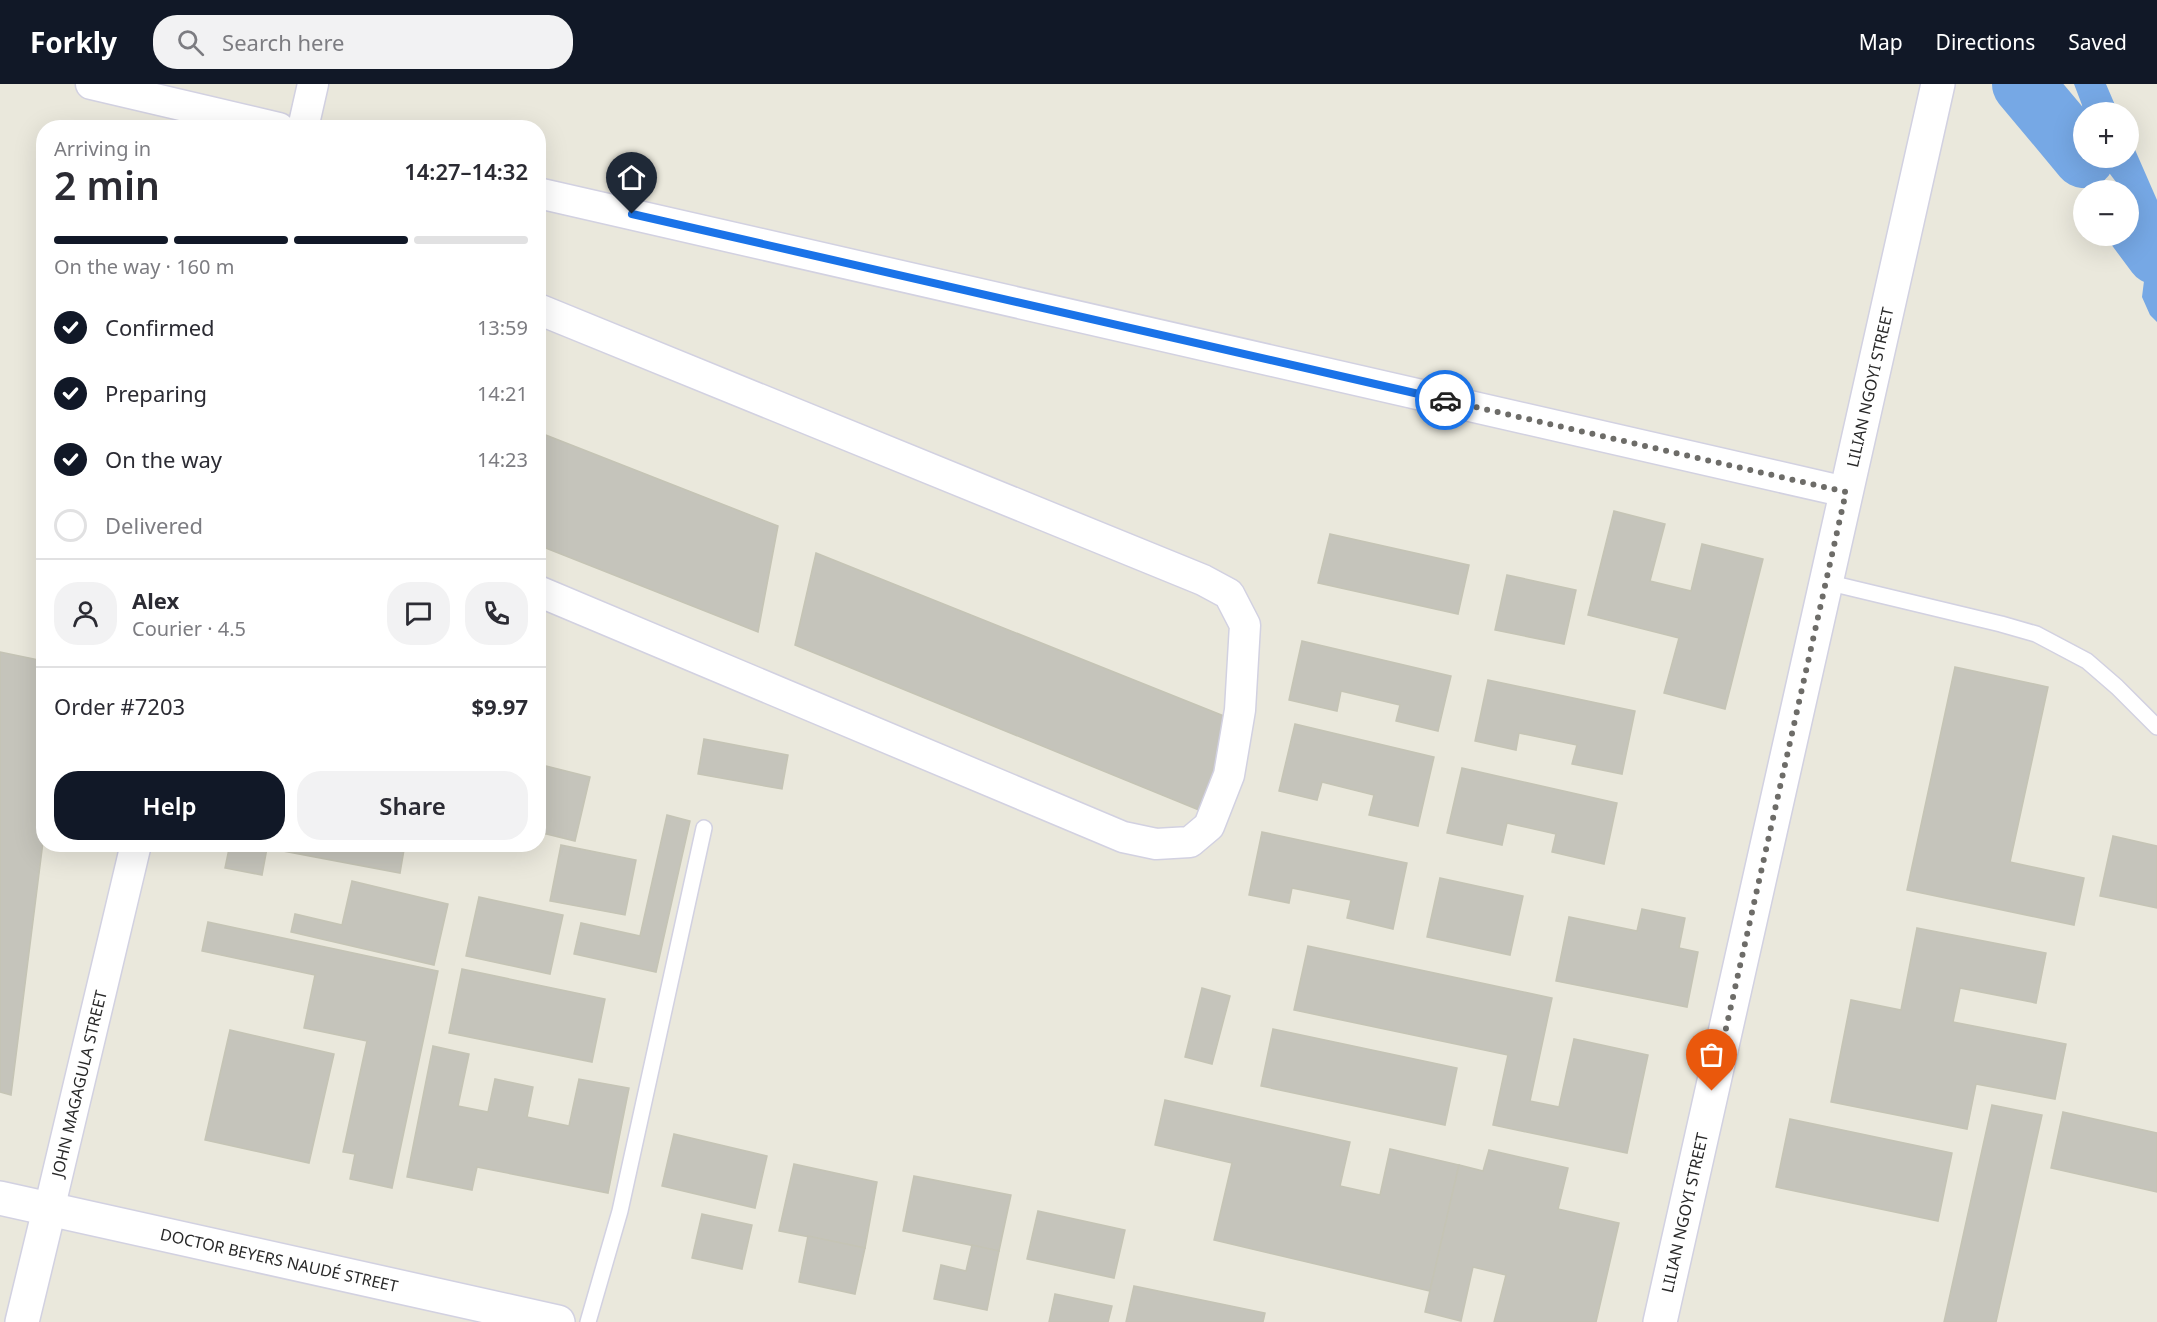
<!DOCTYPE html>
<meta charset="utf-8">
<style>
body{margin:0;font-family:"Noto Sans",sans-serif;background:#f2f2f3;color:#2b2b33;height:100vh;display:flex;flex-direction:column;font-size:22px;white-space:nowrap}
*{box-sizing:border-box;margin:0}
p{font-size:20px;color:#7c7c81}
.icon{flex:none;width:33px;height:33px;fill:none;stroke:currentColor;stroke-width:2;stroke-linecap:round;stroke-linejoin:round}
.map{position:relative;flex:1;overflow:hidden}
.drawer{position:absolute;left:36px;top:36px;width:510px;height:732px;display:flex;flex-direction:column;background:#fff;border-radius:24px;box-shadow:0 6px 24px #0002}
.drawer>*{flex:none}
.tools{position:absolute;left:2073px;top:18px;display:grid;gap:12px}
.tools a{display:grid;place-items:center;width:66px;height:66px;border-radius:50%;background:#fff;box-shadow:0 6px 24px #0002;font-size:30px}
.pin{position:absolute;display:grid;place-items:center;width:51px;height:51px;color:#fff;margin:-62px -26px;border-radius:50% 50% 50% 0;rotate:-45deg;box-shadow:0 0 6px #0007}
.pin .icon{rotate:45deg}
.courier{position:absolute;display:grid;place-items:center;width:60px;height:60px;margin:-30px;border:4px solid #1a73e8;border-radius:50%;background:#fff;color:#222;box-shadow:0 2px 8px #0007}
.overview em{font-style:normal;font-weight:600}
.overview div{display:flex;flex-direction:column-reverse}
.overview{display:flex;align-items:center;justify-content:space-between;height:102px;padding:0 18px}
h1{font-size:39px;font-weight:600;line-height:45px}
.bar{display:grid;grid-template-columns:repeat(4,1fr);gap:9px 6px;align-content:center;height:72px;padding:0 18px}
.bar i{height:8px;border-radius:4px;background:#e1e1e2}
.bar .on{background:#111827}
.bar p{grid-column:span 4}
.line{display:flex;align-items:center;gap:15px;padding:0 18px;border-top:2px solid #e1e1e2}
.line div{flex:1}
.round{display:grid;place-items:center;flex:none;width:63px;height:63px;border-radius:24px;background:#f2f2f3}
ol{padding:0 18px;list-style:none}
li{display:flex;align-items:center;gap:18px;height:66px}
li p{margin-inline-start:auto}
li .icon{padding:6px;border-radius:50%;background:#111827;color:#fff;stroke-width:4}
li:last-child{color:#7c7c81}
li i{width:33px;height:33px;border:3px solid #e1e1e2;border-radius:50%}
.primary-button{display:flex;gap:12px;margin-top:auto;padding:12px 18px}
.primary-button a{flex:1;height:69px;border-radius:24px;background:#111827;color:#fff;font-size:24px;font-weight:600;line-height:69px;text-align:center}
.primary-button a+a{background:#f2f2f3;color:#2b2b33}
header{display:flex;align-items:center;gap:36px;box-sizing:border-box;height:84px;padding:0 30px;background:#111827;color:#fff}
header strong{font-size:28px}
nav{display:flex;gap:33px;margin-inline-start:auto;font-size:21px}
.search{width:420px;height:54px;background:#f2f2f3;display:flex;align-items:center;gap:15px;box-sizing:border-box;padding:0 21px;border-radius:24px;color:#7c7c81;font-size:22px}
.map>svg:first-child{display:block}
.water{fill:#76a8e5}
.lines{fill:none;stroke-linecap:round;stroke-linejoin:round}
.river{stroke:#76a8e5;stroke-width:62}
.building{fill:#c5c4bb;stroke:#c5c4b5;stroke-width:1.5}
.lane-casing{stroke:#d2d1e1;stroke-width:18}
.street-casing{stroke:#d2d1e1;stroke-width:33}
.secondary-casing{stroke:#d2d1e1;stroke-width:36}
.lane{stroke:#fff;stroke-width:15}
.street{stroke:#fff;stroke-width:30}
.secondary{stroke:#fff;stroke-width:33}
.done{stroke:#6d6c68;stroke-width:6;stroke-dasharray:0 10.8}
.route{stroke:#1a73e8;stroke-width:8}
.labels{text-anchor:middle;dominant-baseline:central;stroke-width:5;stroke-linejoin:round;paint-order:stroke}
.street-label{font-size:16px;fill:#292929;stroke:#fff}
</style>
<header>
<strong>Forkly</strong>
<div class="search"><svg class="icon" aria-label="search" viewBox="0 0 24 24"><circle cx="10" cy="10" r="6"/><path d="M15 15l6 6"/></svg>Search here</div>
<nav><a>Map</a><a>Directions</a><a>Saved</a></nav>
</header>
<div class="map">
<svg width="2157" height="1238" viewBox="0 0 2157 1238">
<rect width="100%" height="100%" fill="#eae8dc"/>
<g class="water">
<polygon points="2074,0 2106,0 2118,28 2084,28 2083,33 2082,21"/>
<polygon points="2129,52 2157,116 2157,238 2150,231 2142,213 2146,181 2129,122 2128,106 2122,106 2098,74 2128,74"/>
</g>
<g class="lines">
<g class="river">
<polyline points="2023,0 2084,73"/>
<polyline points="2128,131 2157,170"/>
</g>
</g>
<g class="building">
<polygon points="538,348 778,442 758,548 538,461"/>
<polygon points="1614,427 1665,440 1650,497 1691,507 1702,460 1763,475 1725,625 1664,609 1679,554 1588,531"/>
<polygon points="1330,450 1469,481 1458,530 1318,499"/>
<polygon points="816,469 1229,634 1211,731 795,561"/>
<polygon points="1507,491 1576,506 1564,560 1495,546"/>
<polygon points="1302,557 1451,592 1438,647 1396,637 1400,621 1341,607 1337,627 1289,616"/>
<polygon points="0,568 44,577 44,750 11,1011 0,1008"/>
<polygon points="1955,583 2048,603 2010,778 2084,794 2074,841 1907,806"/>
<polygon points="1488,596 1635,627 1622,690 1572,680 1577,661 1519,649 1516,666 1475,657"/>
<polygon points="1295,640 1434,673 1418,742 1369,731 1374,711 1322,698 1317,716 1279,707"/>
<polygon points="704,655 788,671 782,705 698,690"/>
<polygon points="538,680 590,693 575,757 538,748"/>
<polygon points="1462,684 1617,719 1604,780 1552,768 1556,750 1507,739 1502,761 1447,749"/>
<polygon points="667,731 690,737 656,888 574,870 581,839 640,852"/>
<polygon points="1262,748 1407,779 1393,845 1347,834 1351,816 1292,804 1289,819 1249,811"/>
<polygon points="2113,752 2157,762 2157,824 2100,812"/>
<polygon points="230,760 405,760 400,789 267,764 262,791 225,784"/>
<polygon points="561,761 636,776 625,831 550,817"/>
<polygon points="1440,794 1523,812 1510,871 1427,853"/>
<polygon points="352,797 448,820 434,881 291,848 295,830 342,841"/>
<polygon points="479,813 563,831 550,890 466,872"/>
<polygon points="1642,825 1685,834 1679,864 1698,868 1687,923 1556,897 1569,833 1637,847"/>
<polygon points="208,838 438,887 392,1104 350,1095 355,1070 343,1068 367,957 304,944 315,891 202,867"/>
<polygon points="1917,844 2046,869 2036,919 1960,904 1953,938 2066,960 2055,1015 1976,1000 1967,1045 1831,1018 1851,916 1901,926"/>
<polygon points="1308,862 1552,914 1530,1017 1559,1023 1574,955 1648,971 1627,1069 1493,1041 1508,971 1294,926"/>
<polygon points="462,885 605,915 592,978 449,949"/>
<polygon points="1202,904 1230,912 1212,980 1185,973"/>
<polygon points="1273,945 1457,984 1445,1041 1261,1002"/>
<polygon points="230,946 334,970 309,1079 205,1056"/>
<polygon points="433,962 469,970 458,1022 488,1028 495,995 533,1003 527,1033 569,1042 579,995 629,1004 608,1109 477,1083 472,1106 407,1093"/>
<polygon points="1165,1016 1350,1058 1340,1102 1380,1111 1390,1065 1459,1081 1430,1207 1214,1156 1232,1079 1155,1061"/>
<polygon points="1992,1021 2042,1031 1996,1238 1944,1238"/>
<polygon points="2063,1028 2157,1049 2157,1108 2051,1084"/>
<polygon points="1790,1035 1952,1069 1938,1137 1776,1103"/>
<polygon points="674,1050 767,1072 755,1124 662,1102"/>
<polygon points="1489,1066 1568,1084 1558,1125 1619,1139 1596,1238 1494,1238 1506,1191 1473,1183 1461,1237 1425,1228 1459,1081 1483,1087"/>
<polygon points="794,1080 877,1098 865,1164 779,1147"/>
<polygon points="914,1092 1011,1111 999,1167 903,1147"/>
<polygon points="1038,1127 1125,1146 1114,1194 1027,1175"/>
<polygon points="702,1130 752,1141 742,1185 692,1174"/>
<polygon points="808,1152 865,1164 855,1210 799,1198"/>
<polygon points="972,1161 999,1167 987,1226 934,1215 941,1181 966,1187"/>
<polygon points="1134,1202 1265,1229 1263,1238 1126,1238"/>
<polygon points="1055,1210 1112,1222 1108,1238 1049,1238"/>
</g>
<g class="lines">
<g class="lane-casing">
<g id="lane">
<polyline points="1826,498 2001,540 2036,550 2087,577 2117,603 2157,643"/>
<polyline points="588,1238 620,1127 704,744"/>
</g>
</g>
<g class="street-casing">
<g id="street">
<polyline points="91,0 279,44"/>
<polyline points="303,44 313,0"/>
<polyline points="538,109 1846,408"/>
<polyline points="538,225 1203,496 1229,510 1245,541 1240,626 1229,691 1209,742 1190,758 1156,760 1123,753 538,507"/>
<path id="s1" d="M49,1126L136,760"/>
</g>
</g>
<g class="secondary-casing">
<g id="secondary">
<path id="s2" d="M0,1114L558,1238"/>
<polyline points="22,1238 49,1126"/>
<path id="s3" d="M1660,1238L1938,0"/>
</g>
</g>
<use href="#lane" class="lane"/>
<use href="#street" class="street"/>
<use href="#secondary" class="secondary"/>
</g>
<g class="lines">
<polyline class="done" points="1445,316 1846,408 1712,1007"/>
<polyline class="route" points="632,130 1445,316"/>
</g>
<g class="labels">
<g class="street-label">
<text stroke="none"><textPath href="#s3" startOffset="958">LILIAN NGOYI STREET</textPath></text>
<text stroke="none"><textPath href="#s1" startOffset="130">JOHN MAGAGULA STREET</textPath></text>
<text stroke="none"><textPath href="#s3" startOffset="112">LILIAN NGOYI STREET</textPath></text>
<text stroke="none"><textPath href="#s2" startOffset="286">DOCTOR BEYERS NAUDÉ STREET</textPath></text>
</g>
</g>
</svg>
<div class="tools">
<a>+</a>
<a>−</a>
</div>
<div class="pin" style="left:1712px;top:1007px;background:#ea580c"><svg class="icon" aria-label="bag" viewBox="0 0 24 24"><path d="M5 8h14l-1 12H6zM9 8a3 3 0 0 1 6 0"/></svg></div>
<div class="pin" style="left:632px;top:130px;background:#1f2937"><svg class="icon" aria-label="home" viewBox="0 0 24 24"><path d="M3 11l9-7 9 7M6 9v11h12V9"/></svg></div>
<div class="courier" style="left:1445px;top:316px"><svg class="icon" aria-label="car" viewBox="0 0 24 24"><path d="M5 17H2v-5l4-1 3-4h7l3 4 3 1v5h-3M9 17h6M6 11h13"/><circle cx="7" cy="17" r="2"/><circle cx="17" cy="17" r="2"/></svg></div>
<section class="drawer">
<div class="overview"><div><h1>2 min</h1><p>Arriving in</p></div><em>14:27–14:32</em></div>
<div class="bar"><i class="on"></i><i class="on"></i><i class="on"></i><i></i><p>On the way · 160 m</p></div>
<ol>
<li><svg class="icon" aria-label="check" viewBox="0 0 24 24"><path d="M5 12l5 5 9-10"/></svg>Confirmed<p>13:59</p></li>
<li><svg class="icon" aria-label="check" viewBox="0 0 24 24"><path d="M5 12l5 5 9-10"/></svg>Preparing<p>14:21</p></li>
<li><svg class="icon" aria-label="check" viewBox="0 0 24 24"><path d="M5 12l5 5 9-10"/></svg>On the way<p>14:23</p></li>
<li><i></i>Delivered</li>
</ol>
<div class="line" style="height:108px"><a class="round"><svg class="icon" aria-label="person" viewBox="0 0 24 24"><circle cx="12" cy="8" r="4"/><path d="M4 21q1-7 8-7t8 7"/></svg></a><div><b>Alex</b><p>Courier · 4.5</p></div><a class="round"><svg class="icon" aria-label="chat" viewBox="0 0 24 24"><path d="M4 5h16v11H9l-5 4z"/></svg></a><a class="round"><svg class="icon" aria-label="phone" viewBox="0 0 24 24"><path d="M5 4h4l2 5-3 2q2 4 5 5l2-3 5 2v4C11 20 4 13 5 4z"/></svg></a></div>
<div class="line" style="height:78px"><div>Order #7203</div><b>$9.97</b></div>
<div class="primary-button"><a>Help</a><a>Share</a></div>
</section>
</div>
